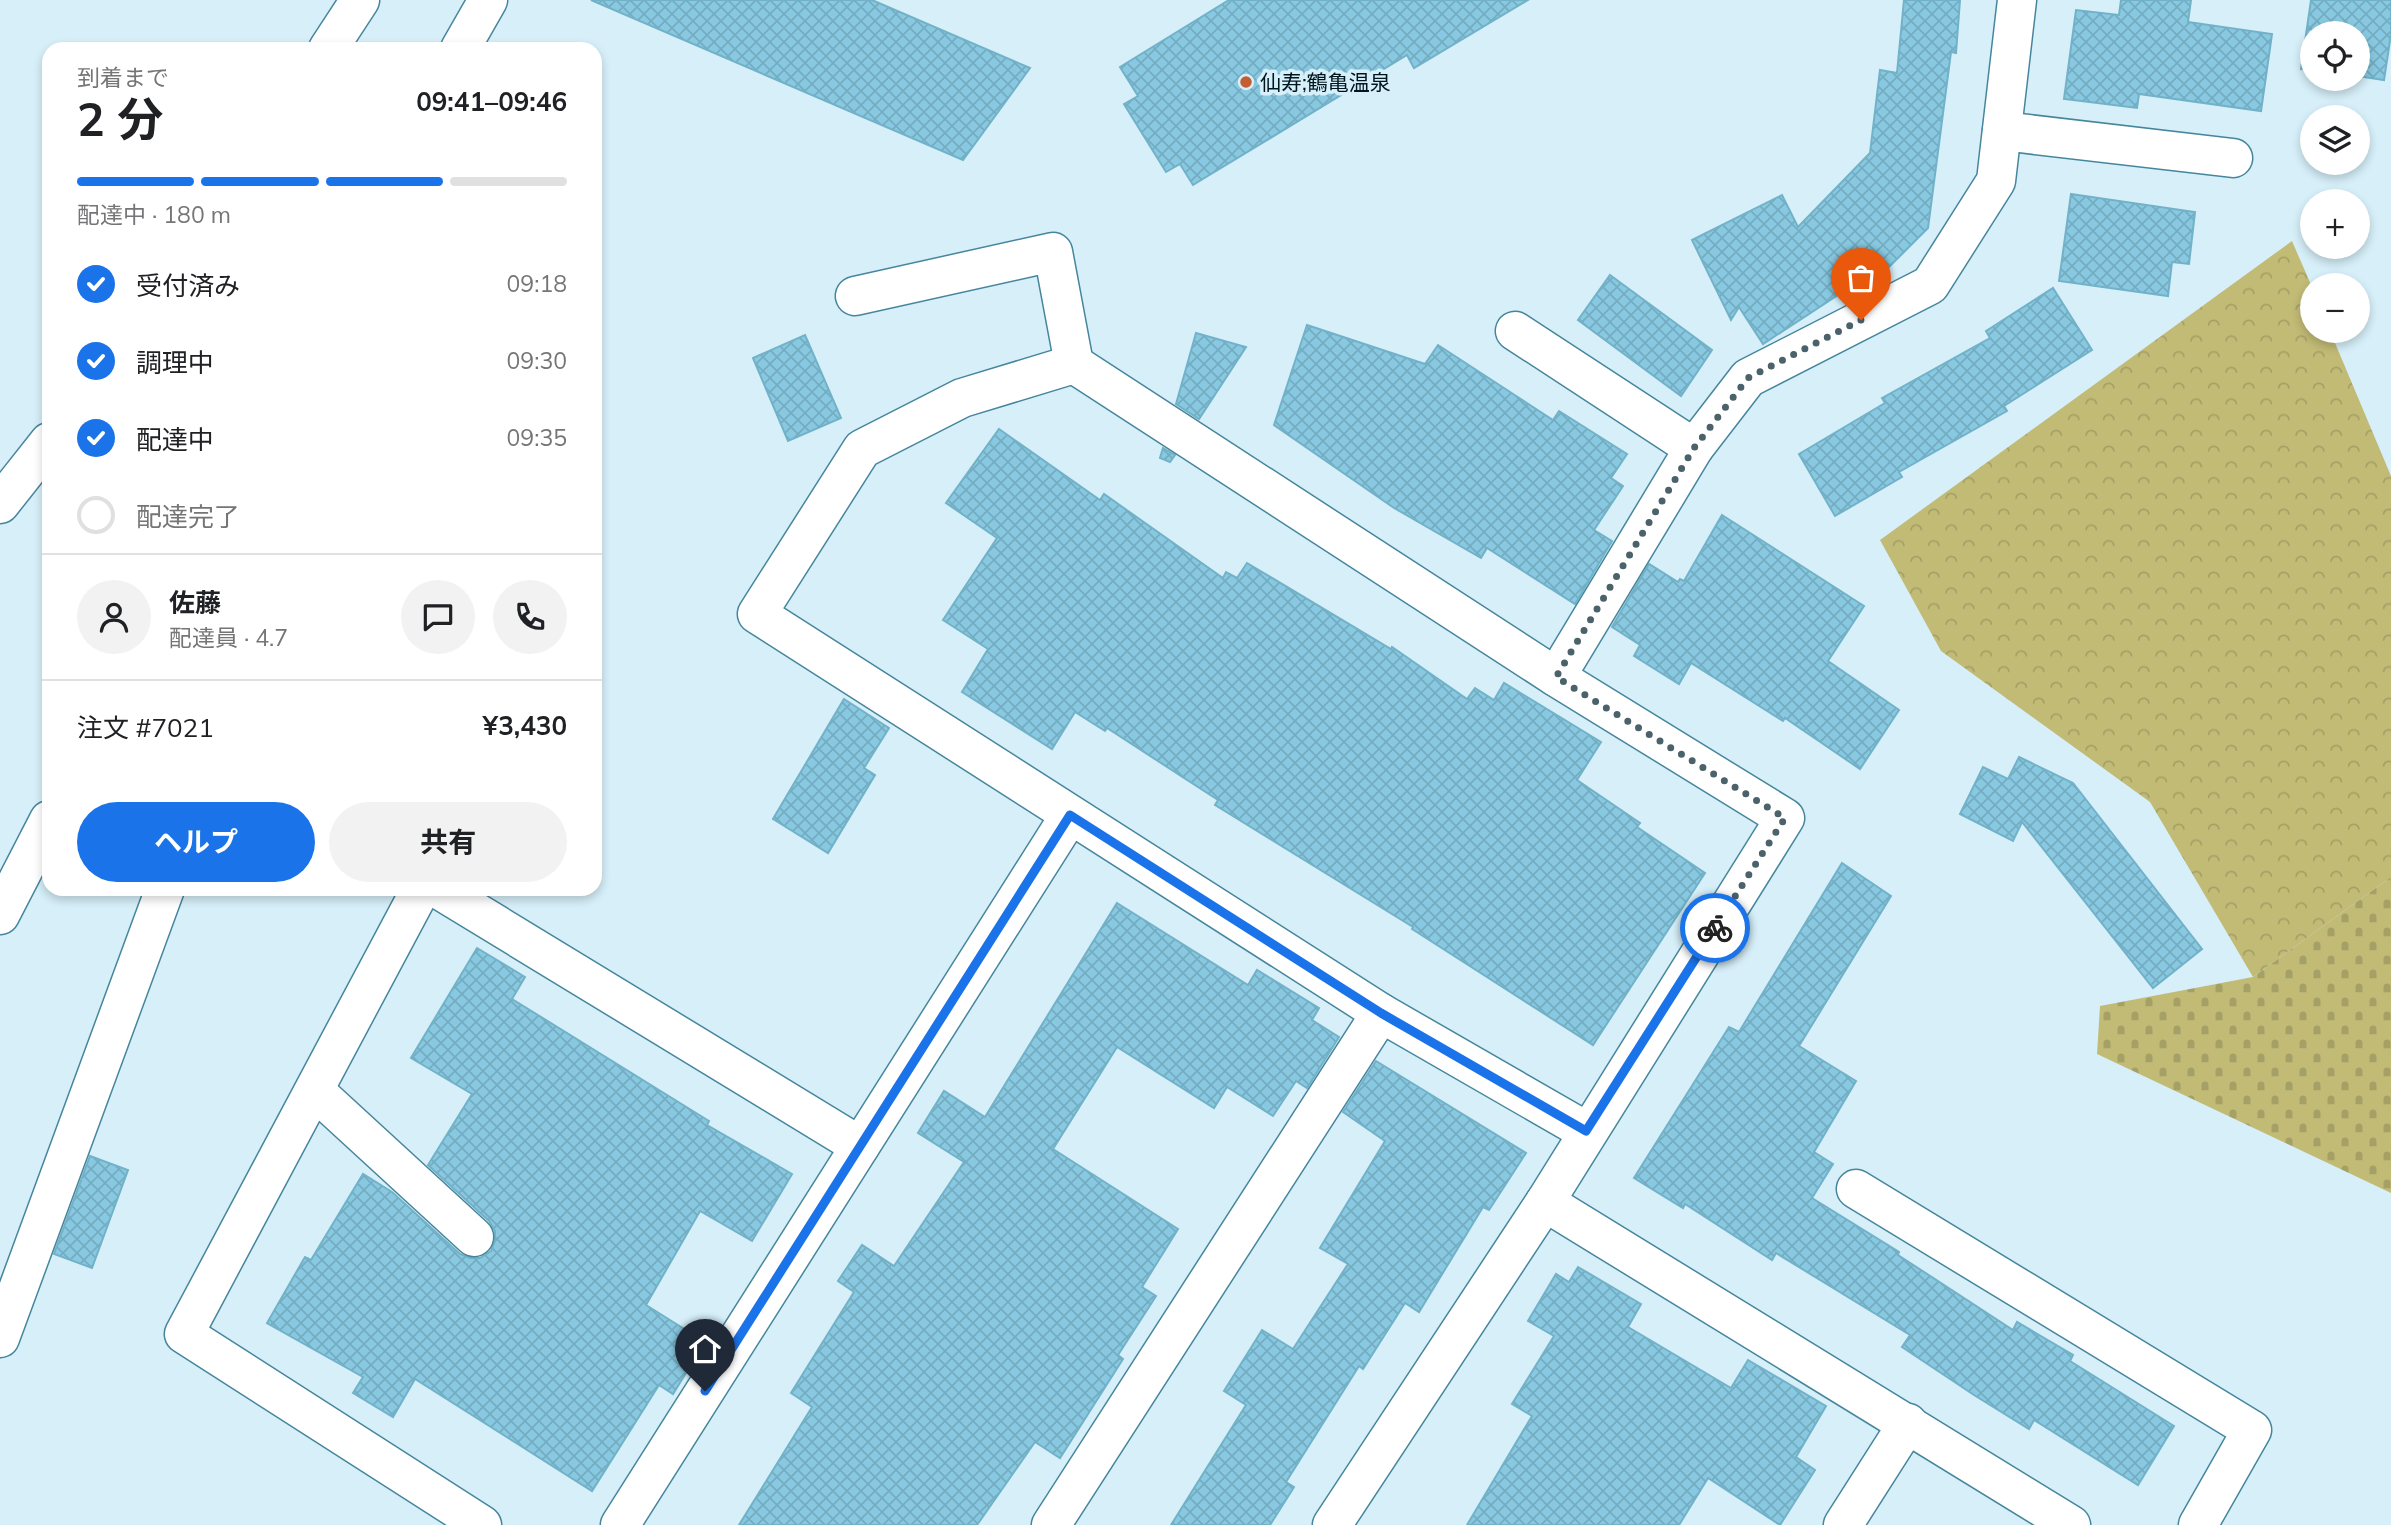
<!DOCTYPE html>
<html lang="ja">
<meta charset="utf-8">
<style>
body{margin:0;font-family:Mulish,"Noto Sans JP",sans-serif;background:#f2f2f2;color:#202124;height:100vh;display:flex;flex-direction:column;font-size:26px;white-space:nowrap}
*{box-sizing:border-box;margin:0}
p{font-size:23px;color:#757577}
.icon{flex:none;width:38px;height:38px;fill:none;stroke:currentColor;stroke-width:2;stroke-linecap:round;stroke-linejoin:round}
.map{position:relative;flex:1;overflow:hidden}
.sheet{position:absolute;left:42px;top:42px;width:560px;height:854px;display:flex;flex-direction:column;background:#fff;border-radius:21px;box-shadow:0 4px 10px #0003}
.sheet>*{flex:none}
.tools{position:absolute;left:2300px;top:21px;display:grid;gap:14px}
.tools a{display:grid;place-items:center;width:70px;height:70px;border-radius:50%;background:#fff;box-shadow:0 4px 10px #0003;font-size:35px}
.pin{position:absolute;display:grid;place-items:center;width:60px;height:60px;color:#fff;margin:-72px -30px;border-radius:50% 50% 50% 0;rotate:-45deg;box-shadow:0 0 7px #0007}
.pin .icon{rotate:45deg}
.courier{position:absolute;display:grid;place-items:center;width:70px;height:70px;margin:-35px;border:5px solid #1a73e8;border-radius:50%;background:#fff;color:#222;box-shadow:0 2px 9px #0007}
.head em{font-style:normal;font-weight:700}
.head div{display:flex;flex-direction:column-reverse}
.head{display:flex;align-items:center;justify-content:space-between;height:119px;padding:0 35px}
h1{font-size:46px;font-weight:700;line-height:52px}
.bar{display:grid;grid-template-columns:repeat(4,1fr);gap:10px 7px;align-content:center;height:84px;padding:0 35px}
.bar i{height:9px;border-radius:5px;background:#e0e0e0}
.bar .selected{background:#1a73e8}
.bar p{grid-column:span 4}
.line{display:flex;align-items:center;gap:18px;padding:0 35px;border-top:2px solid #e0e0e0}
.line div{flex:1}
.round{display:grid;place-items:center;flex:none;width:74px;height:74px;border-radius:37px;background:#f2f2f2}
ol{padding:0 35px;list-style:none}
li{display:flex;align-items:center;gap:21px;height:77px}
li p{margin-inline-start:auto}
li .icon{padding:7px;border-radius:50%;background:#1a73e8;color:#fff;stroke-width:4}
li:last-child{color:#757577}
li i{width:38px;height:38px;border:4px solid #e0e0e0;border-radius:50%}
.cta{display:flex;gap:14px;margin-top:auto;padding:14px 35px}
.cta a{flex:1;height:80px;border-radius:42px;background:#1a73e8;color:#fff;font-size:28px;font-weight:700;line-height:80px;text-align:center}
.cta a+a{background:#f2f2f2;color:#202124}
.map>svg:first-child{display:block}
.forest{fill:url(#forest-crowns)}
.cemetery{fill:url(#cemetery-stones)}
.building{fill:url(#building-cross-hatch);stroke:#71b2c9;stroke-width:2}
.lines{fill:none;stroke-linecap:round;stroke-linejoin:round}
.minor-casing{stroke:#46869d;stroke-width:41}
.highway-casing{stroke:#46869d;stroke-width:41}
.minor{stroke:#fff;stroke-width:38}
.highway{stroke:#fff;stroke-width:38}
.done{stroke:#4b626b;stroke-width:7;stroke-dasharray:0 12.6}
.route{stroke:#1a73e8;stroke-width:9}
.poi-dot{fill:#c45d2f;stroke:#d6eff9;stroke-width:2.5}
.labels{text-anchor:middle;dominant-baseline:central;stroke-width:7;stroke-linejoin:round;paint-order:stroke}
.poi-label{font-size:21px;fill:#00161f;stroke:#d6eff9;text-anchor:start}
</style>
<div class="map">
<svg width="2391" height="1525" viewBox="0 0 2391 1525">
<defs>
<pattern id="forest-crowns" width="20" height="18" patternUnits="userSpaceOnUse" patternTransform="scale(1.75)"><rect width="20" height="18" fill="#c2bb76"/><path d="M2 6a3 3 0 1 1 6 0M12 15a3 3 0 1 1 6 0" fill="none" stroke="#a5a066"/></pattern>
<pattern id="cemetery-stones" width="16" height="16" patternUnits="userSpaceOnUse" patternTransform="scale(1.75)"><rect width="16" height="16" fill="#c2bb76"/><path d="M2 7V4a2 2 0 0 1 4 0v3zM10 15v-3a2 2 0 0 1 4 0v3z" fill="#a5a066"/></pattern>
<pattern id="building-cross-hatch" width="8" height="8" patternUnits="userSpaceOnUse" patternTransform="scale(1.75)"><rect width="8" height="8" fill="#88c9e1"/><path d="M0 0l8 8M0 8l8-8" fill="none" stroke="#74acc1"/></pattern>
</defs>
<rect width="100%" height="100%" fill="#d6eff9"/>
<polygon class="forest" points="2292,241 2312,287 2312,331 2330,331 2391,476 2391,877 2253,977 2150,802 1941,651 1880,540"/>
<polygon class="cemetery" points="2391,877 2391,1193 2097,1054 2100,1006 2253,977"/>
<g class="building">
<polygon points="591,0 872,0 1030,68 963,160"/>
<polygon points="1229,0 1528,0 1414,68 1407,55 1193,185 1180,164 1166,172 1124,104 1138,96 1120,67"/>
<polygon points="1904,0 1960,0 1956,53 1951,52 1928,228 1868,288 1861,280 1763,344 1739,307 1731,320 1692,240 1782,195 1798,227 1870,153 1880,70 1897,73"/>
<polygon points="2121,0 2191,0 2188,22 2272,34 2261,111 2139,94 2137,108 2064,99 2076,10 2119,15"/>
<polygon points="2311,0 2391,0 2391,34 2384,80 2357,76 2357,33 2312,33 2312,70 2301,69"/>
<polygon points="2071,194 2195,212 2189,264 2172,262 2168,296 2059,281"/>
<polygon points="1610,275 1712,350 1681,396 1578,320"/>
<polygon points="2053,288 2092,350 2004,406 2007,411 1899,472 1902,477 1835,516 1799,454 1885,403 1882,398 1990,338 1986,331"/>
<polygon points="1307,325 1425,364 1438,345 1553,420 1559,411 1627,454 1611,478 1623,486 1594,530 1612,541 1575,604 1487,548 1481,558 1394,508 1274,425"/>
<polygon points="1196,333 1246,347 1199,419 1176,404"/>
<polygon points="805,335 841,418 788,441 753,358"/>
<polygon points="999,429 1100,500 1104,494 1223,578 1226,572 1237,578 1247,563 1391,649 1392,647 1467,699 1475,688 1494,700 1504,683 1601,742 1577,780 1640,823 1637,827 1705,873 1593,1045 1412,929 1413,927 1215,805 1218,800 1107,728 1105,731 1075,712 1052,749 962,692 988,649 943,620 997,538 946,503"/>
<polygon points="1163,448 1175,455 1170,462 1160,458"/>
<polygon points="1722,515 1864,606 1828,661 1899,710 1860,769 1785,718 1783,721 1691,663 1679,684 1634,656 1640,645 1612,627 1649,564 1678,582 1680,579 1684,581"/>
<polygon points="844,699 889,728 864,768 875,775 828,853 773,819"/>
<polygon points="2019,757 2073,783 2202,949 2153,988 2022,822 2013,841 1960,814 1983,767 2008,779"/>
<polygon points="1842,863 1891,896 1799,1046 1856,1081 1814,1152 1833,1164 1812,1198 1899,1252 1898,1255 2013,1330 2017,1322 2073,1355 2070,1361 2174,1426 2138,1485 2034,1420 2029,1429 1974,1395 1902,1347 1910,1335 1776,1253 1772,1260 1685,1204 1683,1208 1634,1178 1729,1027 1739,1032"/>
<polygon points="1117,903 1248,985 1257,970 1319,1008 1312,1020 1339,1037 1307,1088 1296,1081 1273,1116 1227,1087 1214,1108 1117,1047 1053,1149 1178,1229 1142,1287 1156,1296 1118,1355 1123,1359 1060,1458 1035,1442 977,1525 739,1525 812,1407 791,1393 854,1292 838,1281 862,1245 894,1266 964,1162 918,1133 944,1091 985,1117"/>
<polygon points="477,948 525,977 512,999 709,1121 707,1125 792,1174 752,1241 700,1211 646,1305 705,1342 673,1394 659,1385 592,1491 415,1379 393,1417 353,1393 363,1377 267,1323 305,1257 311,1260 363,1174 392,1192 460,1254 470,1258 480,1258 491,1251 495,1241 495,1231 489,1221 428,1165 472,1094 411,1058"/>
<polygon points="1376,1061 1526,1153 1489,1210 1483,1207 1419,1312 1405,1303 1363,1369 1359,1366 1286,1482 1294,1487 1270,1525 1171,1525 1246,1405 1224,1391 1262,1330 1293,1349 1348,1264 1320,1248 1385,1141 1343,1112"/>
<polygon points="90,1156 128,1170 92,1268 54,1254"/>
<polygon points="1578,1267 1641,1304 1628,1327 1731,1388 1748,1360 1826,1406 1796,1457 1815,1470 1780,1525 1708,1478 1679,1525 1467,1525 1532,1416 1512,1404 1554,1336 1528,1321 1556,1274 1569,1282"/>
</g>
<g class="lines">
<g class="minor-casing">
<g id="minor">
<polyline points="2002,131 2233,158"/>
<polyline points="855,296 1053,252 1074,364"/>
<polyline points="1515,331 1694,448"/>
<polyline points="1556,677 1694,448 1748,378 1930,285 1996,181 2017,0"/>
<polyline points="421,889 184,1334 482,1525"/>
<polyline points="438,889 860,1146"/>
<polyline points="315,1091 474,1237"/>
<polyline points="1856,1189 2252,1430 2198,1525"/>
<polyline points="1545,1202 2071,1525"/>
<polyline points="0,1338 165,889"/>
<polyline points="620,1525 1070,815"/>
<polyline points="1051,1525 1381,1013"/>
<polyline points="1332,1525 1545,1202 1785,818 1556,677 1074,364 962,398 862,449 757,614 1381,1013 1586,1131"/>
<polyline points="1843,1525 1908,1423"/>
</g>
</g>
<g class="highway-casing">
<g id="highway">
<polyline points="328,49 360,0"/>
<polyline points="460,49 488,0"/>
<polyline points="0,504 49,442"/>
<polyline points="0,915 49,820"/>
</g>
</g>
<use href="#minor" class="minor"/>
<use href="#highway" class="highway"/>
</g>
<g class="lines">
<polyline class="done" points="1715,928 1785,818 1556,677 1694,448 1748,378 1861,320"/>
<polyline class="route" points="705,1391 1070,815 1381,1013 1586,1131 1715,928"/>
</g>
<circle class="poi-dot" cx="1246" cy="82" r="7"/>
<g class="labels">
<g class="poi-label">
<text x="1260" y="82">仙寿;鶴亀温泉</text>
</g>
</g>
</svg>
<div class="tools">
<a><svg class="icon" aria-label="locate" viewBox="0 0 24 24"><circle cx="12" cy="12" r="6"/><path d="M12 2v4M12 18v4M2 12h4M18 12h4"/></svg></a>
<a><svg class="icon" aria-label="layers" viewBox="0 0 24 24"><path d="M12 4l9 5-9 5-9-5zM3 14l9 5 9-5"/></svg></a>
<a>+</a>
<a>−</a>
</div>
<div class="pin" style="left:1861px;top:320px;background:#ea580c"><svg class="icon" aria-label="bag" viewBox="0 0 24 24"><path d="M5 8h14l-1 12H6zM9 8a3 3 0 0 1 6 0"/></svg></div>
<div class="pin" style="left:705px;top:1391px;background:#1f2937"><svg class="icon" aria-label="home" viewBox="0 0 24 24"><path d="M3 11l9-7 9 7M6 9v11h12V9"/></svg></div>
<div class="courier" style="left:1715px;top:928px"><svg class="icon" aria-label="bike" viewBox="0 0 24 24"><circle cx="6" cy="16" r="4"/><circle cx="18" cy="16" r="4"/><path d="M6 16l4-8h5l3 8M10 8l3 8H6M13 5h3"/></svg></div>
<section class="sheet">
<div class="head"><div><h1>2 分</h1><p>到着まで</p></div><em>09:41–09:46</em></div>
<div class="bar"><i class="selected"></i><i class="selected"></i><i class="selected"></i><i></i><p>配達中 · 180 m</p></div>
<ol>
<li><svg class="icon" aria-label="check" viewBox="0 0 24 24"><path d="M5 12l5 5 9-10"/></svg>受付済み<p>09:18</p></li>
<li><svg class="icon" aria-label="check" viewBox="0 0 24 24"><path d="M5 12l5 5 9-10"/></svg>調理中<p>09:30</p></li>
<li><svg class="icon" aria-label="check" viewBox="0 0 24 24"><path d="M5 12l5 5 9-10"/></svg>配達中<p>09:35</p></li>
<li><i></i>配達完了</li>
</ol>
<div class="line" style="height:126px"><a class="round"><svg class="icon" aria-label="person" viewBox="0 0 24 24"><circle cx="12" cy="8" r="4"/><path d="M4 21q1-7 8-7t8 7"/></svg></a><div><b>佐藤</b><p>配達員 · 4.7</p></div><a class="round"><svg class="icon" aria-label="chat" viewBox="0 0 24 24"><path d="M4 5h16v11H9l-5 4z"/></svg></a><a class="round"><svg class="icon" aria-label="phone" viewBox="0 0 24 24"><path d="M5 4h4l2 5-3 2q2 4 5 5l2-3 5 2v4C11 20 4 13 5 4z"/></svg></a></div>
<div class="line" style="height:91px"><div>注文 #7021</div><b>¥3,430</b></div>
<div class="cta"><a>ヘルプ</a><a>共有</a></div>
</section>
</div>
